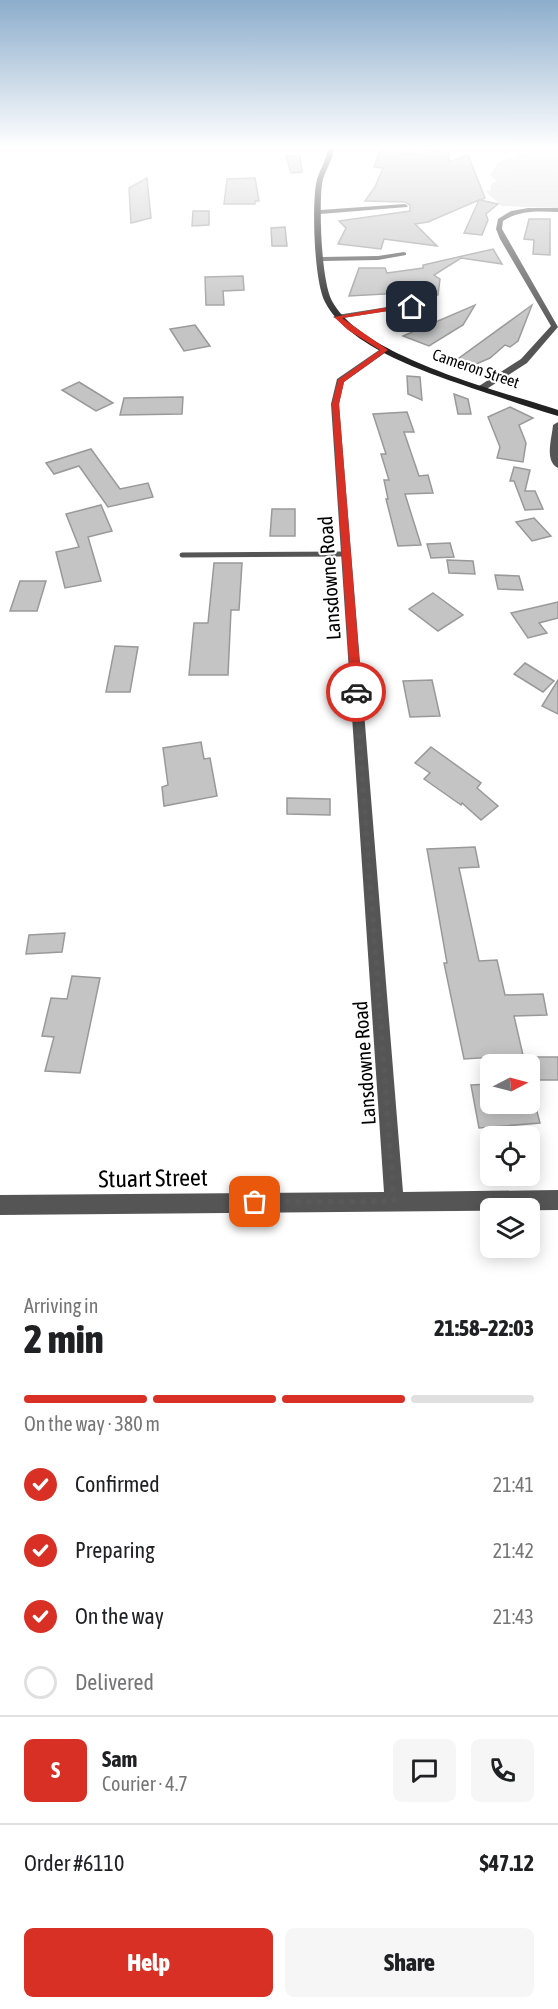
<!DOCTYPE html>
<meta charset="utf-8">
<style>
body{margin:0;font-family:"Asap Condensed",sans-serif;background:#f6f6f6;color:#202124;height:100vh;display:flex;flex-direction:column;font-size:22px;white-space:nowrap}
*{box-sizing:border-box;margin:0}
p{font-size:20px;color:#757577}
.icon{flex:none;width:33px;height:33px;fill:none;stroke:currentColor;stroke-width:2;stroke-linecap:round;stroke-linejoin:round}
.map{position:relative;height:1277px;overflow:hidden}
.details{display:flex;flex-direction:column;background:#fff;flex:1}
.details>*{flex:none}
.needle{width:39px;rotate:84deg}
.fabs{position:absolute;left:480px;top:1054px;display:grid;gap:12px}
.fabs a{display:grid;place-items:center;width:60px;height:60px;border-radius:9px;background:#fff;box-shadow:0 3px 15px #0003;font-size:30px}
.pin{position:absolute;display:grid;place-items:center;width:51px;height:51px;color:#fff;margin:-26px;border-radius:12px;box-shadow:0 3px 9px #0006}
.courier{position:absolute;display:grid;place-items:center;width:60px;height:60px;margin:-30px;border:4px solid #d93025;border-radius:50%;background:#fff;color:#222;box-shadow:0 2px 8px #0007}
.headline em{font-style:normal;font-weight:800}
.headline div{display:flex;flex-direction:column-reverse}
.headline{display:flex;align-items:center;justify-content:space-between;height:102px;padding:0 24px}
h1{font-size:39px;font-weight:800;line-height:45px}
.bar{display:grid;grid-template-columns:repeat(4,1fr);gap:9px 6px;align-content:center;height:72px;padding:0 24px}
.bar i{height:8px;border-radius:4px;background:#e0e0e0}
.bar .active{background:#d93025}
.bar p{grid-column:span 4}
.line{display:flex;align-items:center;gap:15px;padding:0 24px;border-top:2px solid #e0e0e0}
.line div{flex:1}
.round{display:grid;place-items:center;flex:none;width:63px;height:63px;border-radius:9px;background:#f6f6f6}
ol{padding:0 24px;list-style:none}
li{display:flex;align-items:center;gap:18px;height:66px}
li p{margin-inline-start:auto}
li .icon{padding:6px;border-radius:50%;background:#d93025;color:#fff;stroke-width:4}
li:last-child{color:#757577}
li i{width:33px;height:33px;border:3px solid #e0e0e0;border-radius:50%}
.button{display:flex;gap:12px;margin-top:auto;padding:12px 24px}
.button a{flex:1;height:69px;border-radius:9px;background:#d93025;color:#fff;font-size:24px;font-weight:800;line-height:69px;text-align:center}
.button a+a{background:#f6f6f6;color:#202124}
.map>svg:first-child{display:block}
.green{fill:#dcdcdc}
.building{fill:#c4c4c4;stroke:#999;stroke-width:1.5}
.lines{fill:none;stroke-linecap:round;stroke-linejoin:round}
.lane{stroke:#555;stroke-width:5}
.street{fill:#555;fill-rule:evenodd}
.secondary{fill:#222;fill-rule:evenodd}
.route{fill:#d93025}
.done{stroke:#595959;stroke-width:6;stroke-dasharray:0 10.8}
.labels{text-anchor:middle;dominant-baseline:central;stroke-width:4.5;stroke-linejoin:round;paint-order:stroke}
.far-street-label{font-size:16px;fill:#000;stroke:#fff}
.street-label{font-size:20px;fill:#000;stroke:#fff}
.near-street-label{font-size:24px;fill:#000;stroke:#fff}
</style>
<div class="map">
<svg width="558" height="1277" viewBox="0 0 558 1277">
<rect width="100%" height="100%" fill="#fff"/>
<polygon class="green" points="530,149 558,149 558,208 502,206 485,191 491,190 491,184 497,181 490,175 498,163"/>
<g class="building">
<polygon points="380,150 421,154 421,150 449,151 449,162 468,155 485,198 480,200 498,204 486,214 488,220 482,235 464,233 479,200 428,222 415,224 437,246 384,239 381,249 338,244 346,228 339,221 410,211 410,205 405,202 365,201 375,187 383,168 374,167"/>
<polygon points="286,156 300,156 302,172 291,173"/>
<polygon points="147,178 151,218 131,223 129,188"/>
<polygon points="255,178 259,201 255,201 255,204 224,204 227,179"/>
<polygon points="193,211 209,211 209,225 192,226"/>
<polygon points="529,219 550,219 550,255 533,254 534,240 524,239"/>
<polygon points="285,227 287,246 272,246 271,228"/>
<polygon points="493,249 502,264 461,258 434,275 440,279 438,295 403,293 349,296 359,268 385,268 387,273 423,268 423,265"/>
<polygon points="243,276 244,290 223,291 224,305 206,305 205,277"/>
<polygon points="475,305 463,325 429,346 403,336"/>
<polygon points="532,305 518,341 510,347 505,345 490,358 467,368 455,361"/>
<polygon points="195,325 210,346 184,351 170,329"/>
<polygon points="407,376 420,377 422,400 408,394"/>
<polygon points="79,382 113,403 96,411 62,390"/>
<polygon points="454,394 468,399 471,414 458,414"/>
<polygon points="183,397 182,414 120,415 124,398"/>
<polygon points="510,407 533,418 519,425 526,443 523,462 497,458 500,447 488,417"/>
<polygon points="407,412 414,432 404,432 419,476 428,475 433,493 405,494 421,545 398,546 386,499 388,499 384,480 389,480 381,454 386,454 373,414"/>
<polygon points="91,449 120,489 148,483 153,497 108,507 79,466 54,474 46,463"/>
<polygon points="514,467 530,470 525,491 535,491 543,509 525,510 514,481 510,481"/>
<polygon points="101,505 112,531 88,537 101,581 65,588 56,552 79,547 66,514"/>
<polygon points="272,509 295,509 295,536 270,536"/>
<polygon points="534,518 551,536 532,541 516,522"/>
<polygon points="450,543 454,557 431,558 427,544"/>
<polygon points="447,560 473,561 475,574 449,573"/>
<polygon points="214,563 242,563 239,610 231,610 228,675 189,675 194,623 208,623"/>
<polygon points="495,575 519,576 523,590 498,589"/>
<polygon points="20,581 46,581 37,611 10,611"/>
<polygon points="433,593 463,615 438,631 409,609"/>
<polygon points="558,602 558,618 539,623 547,633 528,638 511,613"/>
<polygon points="115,646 138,647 130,692 106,692"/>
<polygon points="525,663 554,681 543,692 514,674"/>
<polygon points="432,680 440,716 410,717 403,681"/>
<polygon points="558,680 558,714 542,706"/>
<polygon points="201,742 204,759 210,758 217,796 164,806 162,787 168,785 163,748"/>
<polygon points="431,747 481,783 477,788 498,806 481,820 462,803 461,805 424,779 430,773 415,763"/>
<polygon points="287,798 330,799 330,815 287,814"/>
<polygon points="475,847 479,867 459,868 479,961 497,960 505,995 543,994 547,1015 514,1016 523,1055 464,1059 444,963 447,963 427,849"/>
<polygon points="65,933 62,952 26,954 29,935"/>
<polygon points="72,976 100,978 80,1073 45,1071 54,1037 42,1036 51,998 67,999"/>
<rect x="530" y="1057" width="28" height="23"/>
<polygon points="490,1084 490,1104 535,1104 540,1123 479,1128 471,1085"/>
</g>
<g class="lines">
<polyline class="lane" points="182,555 346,554"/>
<g class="street">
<polygon points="405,204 408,206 407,207 320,214 317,212 320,210"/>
<path d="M528,208H558V212C538,211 520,210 503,221L502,229L558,327L527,363L485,390H479V386L521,359L551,326L500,239L496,229L498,219L511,211Z"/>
<polygon points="404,252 406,253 406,255 378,260 322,261 319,259 322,257 378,256"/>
<polygon points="400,305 425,306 429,308 425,310 400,309 337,319 333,317 337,315"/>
<polygon points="382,348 389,350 344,382 339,404 403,1192 558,1190 558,1210 0,1215 0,1195 384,1192 331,404 337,379"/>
<path d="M558,422V468C544,461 552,438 553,425Z"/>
</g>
<path class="secondary" d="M328,149H334C332,162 324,172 322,184C319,208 321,280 332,301C362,357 500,391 558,410V416C536,410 514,402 493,395C443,378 350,351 325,302C314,281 312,208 316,184C318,172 326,162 328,149Z"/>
</g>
<linearGradient id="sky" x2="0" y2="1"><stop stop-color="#8cadcc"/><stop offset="0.45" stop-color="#fff"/><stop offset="1" stop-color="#fff" stop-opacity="0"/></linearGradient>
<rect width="558" height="328" fill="url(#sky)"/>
<polygon class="route" points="400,305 415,307 342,318 388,350 344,382 339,404 362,692 356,696 351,692 332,404 338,380 380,350 348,330 334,317"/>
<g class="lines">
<polyline class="done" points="255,1202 394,1201 356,692"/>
</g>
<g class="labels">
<g class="far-street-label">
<text transform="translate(476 368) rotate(19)">Cameron Street</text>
</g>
<g class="street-label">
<text transform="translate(329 578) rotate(-94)">Lansdowne Road</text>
<text transform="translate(364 1063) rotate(-94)">Lansdowne Road</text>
</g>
<g class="near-street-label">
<text transform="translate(153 1178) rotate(-1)">Stuart Street</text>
</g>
</g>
</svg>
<div class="fabs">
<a><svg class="needle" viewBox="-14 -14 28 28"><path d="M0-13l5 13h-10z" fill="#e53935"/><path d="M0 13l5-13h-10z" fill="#757577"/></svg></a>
<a><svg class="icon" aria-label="locate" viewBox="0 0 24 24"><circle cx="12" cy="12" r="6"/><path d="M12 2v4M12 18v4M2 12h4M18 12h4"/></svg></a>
<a><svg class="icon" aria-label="layers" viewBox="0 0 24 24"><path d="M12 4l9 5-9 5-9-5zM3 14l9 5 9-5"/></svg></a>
</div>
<div class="pin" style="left:255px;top:1202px;background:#ea580c"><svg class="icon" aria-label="bag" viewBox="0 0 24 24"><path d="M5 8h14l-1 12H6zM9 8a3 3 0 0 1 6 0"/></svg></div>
<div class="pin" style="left:412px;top:307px;background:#1f2937"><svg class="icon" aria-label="home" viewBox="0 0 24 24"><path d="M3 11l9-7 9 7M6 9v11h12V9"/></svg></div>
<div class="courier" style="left:356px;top:692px"><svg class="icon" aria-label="car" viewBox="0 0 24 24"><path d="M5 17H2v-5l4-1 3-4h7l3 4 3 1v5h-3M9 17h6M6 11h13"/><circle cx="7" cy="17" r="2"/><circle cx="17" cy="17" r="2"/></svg></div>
</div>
<section class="details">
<div class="headline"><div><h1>2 min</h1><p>Arriving in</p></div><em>21:58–22:03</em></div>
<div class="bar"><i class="active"></i><i class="active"></i><i class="active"></i><i></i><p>On the way · 380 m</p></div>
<ol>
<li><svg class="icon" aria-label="check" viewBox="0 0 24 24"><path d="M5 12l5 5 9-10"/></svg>Confirmed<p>21:41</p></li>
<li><svg class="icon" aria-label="check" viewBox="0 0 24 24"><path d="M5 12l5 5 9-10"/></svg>Preparing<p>21:42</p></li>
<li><svg class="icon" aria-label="check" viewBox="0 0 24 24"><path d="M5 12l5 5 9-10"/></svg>On the way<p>21:43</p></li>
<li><i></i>Delivered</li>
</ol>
<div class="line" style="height:108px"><b class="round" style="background:#d93025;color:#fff">S</b><div><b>Sam</b><p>Courier · 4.7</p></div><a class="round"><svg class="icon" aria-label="chat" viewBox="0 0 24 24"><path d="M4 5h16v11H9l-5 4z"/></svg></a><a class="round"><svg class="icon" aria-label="phone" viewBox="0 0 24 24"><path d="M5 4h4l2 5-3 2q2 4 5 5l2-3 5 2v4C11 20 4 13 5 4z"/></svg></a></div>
<div class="line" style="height:78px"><div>Order #6110</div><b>$47.12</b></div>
<div class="button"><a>Help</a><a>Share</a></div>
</section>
